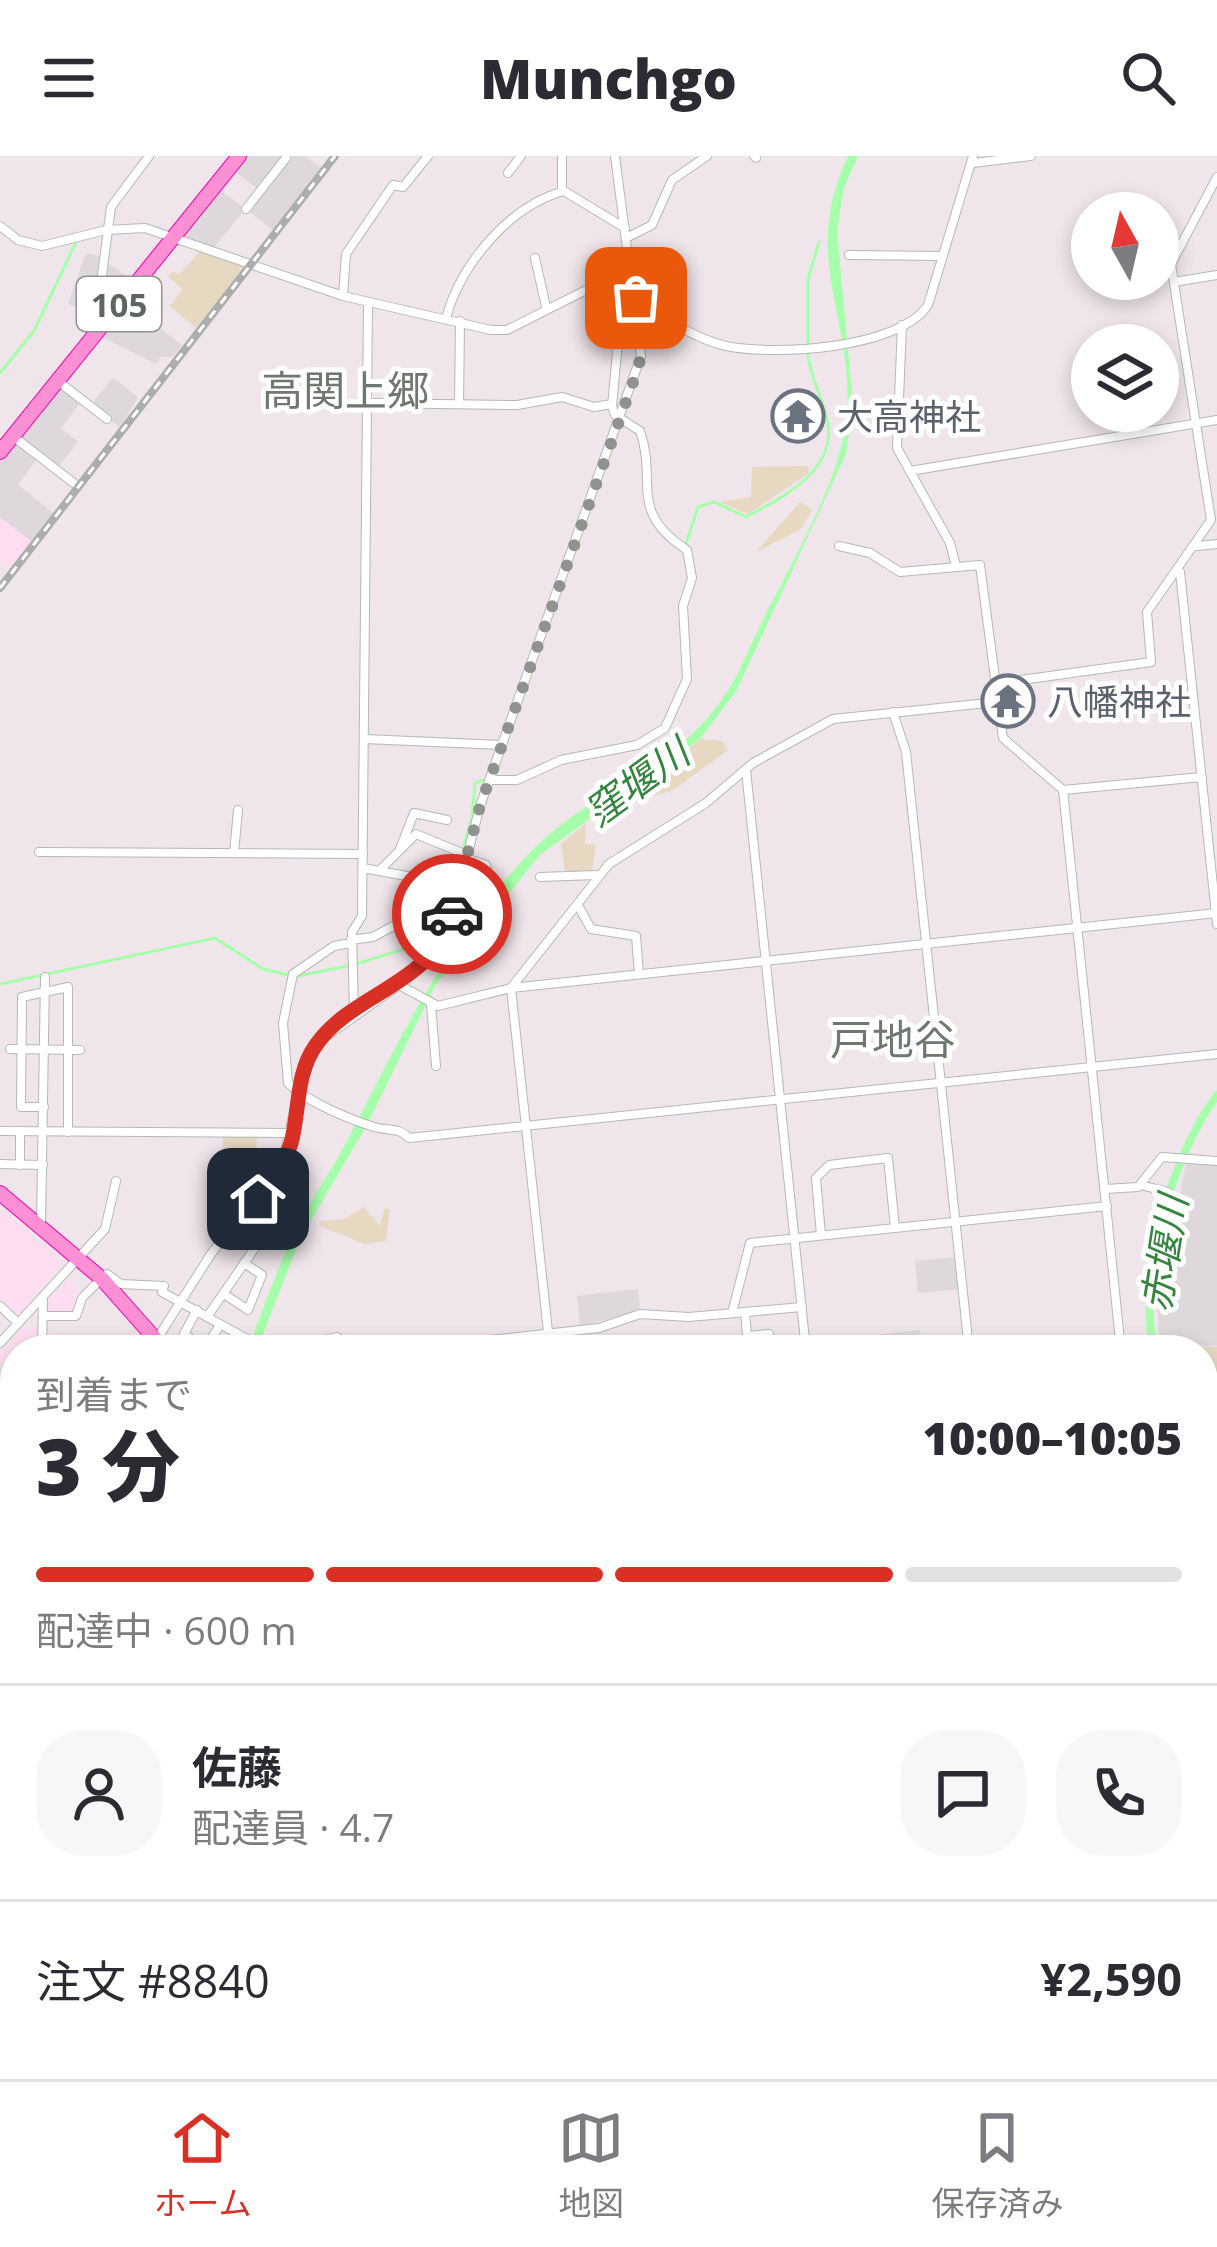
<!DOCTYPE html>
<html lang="ja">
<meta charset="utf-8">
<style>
body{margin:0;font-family:"Open Sans","Noto Sans JP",sans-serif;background:#f7f7f7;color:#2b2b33;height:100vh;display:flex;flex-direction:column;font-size:45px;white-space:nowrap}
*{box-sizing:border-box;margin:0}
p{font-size:39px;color:#7c7c81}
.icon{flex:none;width:66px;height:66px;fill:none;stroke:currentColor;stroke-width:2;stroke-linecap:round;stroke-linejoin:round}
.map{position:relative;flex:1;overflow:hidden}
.sheet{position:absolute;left:0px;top:1179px;width:1218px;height:744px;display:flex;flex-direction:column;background:#fff;border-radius:48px 48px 0 0;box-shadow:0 6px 18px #0003}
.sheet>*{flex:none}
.needle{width:78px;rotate:352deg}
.buttons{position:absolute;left:1071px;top:36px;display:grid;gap:24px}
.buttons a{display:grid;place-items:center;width:108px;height:108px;border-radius:50%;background:#fff;box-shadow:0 6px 18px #0003;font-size:60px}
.pin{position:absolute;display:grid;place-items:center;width:102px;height:102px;color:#fff;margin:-51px;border-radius:24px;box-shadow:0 6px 18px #0006}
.courier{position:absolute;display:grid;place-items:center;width:120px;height:120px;margin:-60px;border:9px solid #d93025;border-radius:50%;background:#fff;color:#222;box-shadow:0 3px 15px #0007}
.summary em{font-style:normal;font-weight:800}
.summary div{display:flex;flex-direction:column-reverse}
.summary{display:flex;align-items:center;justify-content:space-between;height:204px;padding:0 36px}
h1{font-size:78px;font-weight:800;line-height:90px}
.bar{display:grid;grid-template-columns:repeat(4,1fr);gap:18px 12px;align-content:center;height:144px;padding:0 36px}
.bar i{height:15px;border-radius:9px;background:#e1e1e2}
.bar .current{background:#d93025}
.bar p{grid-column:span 4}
.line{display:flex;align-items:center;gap:30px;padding:0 36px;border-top:3px solid #e1e1e2}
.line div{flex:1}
.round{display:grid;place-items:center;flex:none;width:126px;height:126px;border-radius:48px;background:#f7f7f7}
header{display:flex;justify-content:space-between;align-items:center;height:156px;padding:0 36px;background:#fff;font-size:54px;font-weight:800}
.tab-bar{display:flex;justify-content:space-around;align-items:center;height:168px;border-top:3px solid #e1e1e2;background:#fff;font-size:33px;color:#7c7c81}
.tab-bar a{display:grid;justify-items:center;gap:6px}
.tab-bar .current{color:#d93025}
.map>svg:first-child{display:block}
.commercial{fill:#fedcf1}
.industrial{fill:#ded7dc}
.green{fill:#e7d8c2}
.water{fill:#a6ffaa}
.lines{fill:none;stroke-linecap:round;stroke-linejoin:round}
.stream{stroke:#a6ffaa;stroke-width:3}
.river{stroke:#a6ffaa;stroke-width:8}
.minor-casing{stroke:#b3bab4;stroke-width:10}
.major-casing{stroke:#f15cbf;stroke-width:14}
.highway-casing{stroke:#f401aa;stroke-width:16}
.minor{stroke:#fff;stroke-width:8}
.major{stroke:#ffabd9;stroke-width:10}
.highway{stroke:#fd8fd5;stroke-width:14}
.rail-casing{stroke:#abaeac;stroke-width:8}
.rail{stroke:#fff;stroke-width:3;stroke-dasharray:9;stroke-linecap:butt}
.done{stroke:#90928f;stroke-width:12;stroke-dasharray:0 21.6}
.route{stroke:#d93025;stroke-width:15}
.labels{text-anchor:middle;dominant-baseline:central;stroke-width:10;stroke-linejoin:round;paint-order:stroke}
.shield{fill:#fff;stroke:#8e948e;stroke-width:3}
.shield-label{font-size:33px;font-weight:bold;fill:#5d665e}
.worship-label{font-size:36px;fill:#5b616d;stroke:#fff;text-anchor:start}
.water-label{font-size:39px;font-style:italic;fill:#34853e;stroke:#fff}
.quarter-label{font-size:42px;fill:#6e786f;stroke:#fff}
</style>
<header><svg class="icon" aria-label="menu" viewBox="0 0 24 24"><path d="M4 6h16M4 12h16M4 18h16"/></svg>Munchgo<svg class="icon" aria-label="search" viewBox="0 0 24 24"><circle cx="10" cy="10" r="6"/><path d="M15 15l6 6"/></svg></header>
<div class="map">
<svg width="1217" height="1923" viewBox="0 0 1217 1923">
<rect width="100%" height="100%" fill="#efe5eb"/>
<g class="commercial">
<polygon points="0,361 31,385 10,412 0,404"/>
<polygon points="0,1053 63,1106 18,1158 0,1145"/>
<polygon points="70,1122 77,1132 75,1157 45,1159 45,1148"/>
<polygon points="22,1173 40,1173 40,1194 15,1194 15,1206 0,1206 0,1197"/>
<polygon points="648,1908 738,1919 740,1908 748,1908 761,1923 645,1923"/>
<polygon points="892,1908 968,1908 965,1923"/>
</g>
<g class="industrial">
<polygon points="243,0 286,0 259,34 232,13"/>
<polygon points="288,0 305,0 321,12 273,74 247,54"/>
<polygon points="219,33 245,53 212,94 179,81"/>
<polygon points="86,97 102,101 94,158 68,148"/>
<polygon points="104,105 134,125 99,170"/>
<polygon points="128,147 182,189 172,201 160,201 156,208 100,180"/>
<polygon points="113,222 138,241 120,271 91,249"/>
<polygon points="60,230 81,245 61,272 78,286 57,312 18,282"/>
<polygon points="16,285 38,301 18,329 53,357 31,385 0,361 0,305"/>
<polygon points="1186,1007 1217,1008 1217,1190 1160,1188 1156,1131 1168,1105"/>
<polygon points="957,1101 960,1133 918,1137 915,1105"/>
<polygon points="638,1133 640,1154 580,1171 577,1140"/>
<polygon points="920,1174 922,1194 810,1194 809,1186"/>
</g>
<g class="green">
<polygon points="201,94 246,110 196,172 170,150 183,133 168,121 173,115 179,119"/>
<polygon points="808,310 809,317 748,358 720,346 751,341 752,311"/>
<polygon points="800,346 812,354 801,373 756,396"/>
<polygon points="701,583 722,585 728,594 672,635 651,640 645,635 644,625"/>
<polygon points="586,667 585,688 596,689 592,716 565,715 561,688"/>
<polygon points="223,979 257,979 256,1001 239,1002 239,1024 260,1027 222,1066"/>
<polygon points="364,1051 380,1070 384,1053 390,1053 386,1085 365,1088 320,1070 321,1065 344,1063"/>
<polygon points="1157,1189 1217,1191 1217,1246 1203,1245 1203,1194 1158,1194"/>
<polygon points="15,1839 15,1908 32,1908 28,1923 0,1923 0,1842"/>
<polygon points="78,1908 179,1908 189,1923 89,1923"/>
</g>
<path class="water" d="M848,0H858L844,32L837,75L853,248L846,298L737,534L700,583L540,699L436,828L366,971L300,1083L257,1194H247C264,1152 278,1108 299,1068C314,1038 334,1011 349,981C402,878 443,792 522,705C598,620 694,619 746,500C775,432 837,338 846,267C858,168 798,104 848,0Z"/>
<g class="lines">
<g class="stream">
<polyline points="808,190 808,123 819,86"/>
<polyline points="0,217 34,175 76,86"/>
<path d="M686,388L698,351L714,346L746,361C783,341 839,314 827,263C822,240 810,222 808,198"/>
<polyline points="538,610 616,589"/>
<polyline points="455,723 472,661 475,627 490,622"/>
<polyline points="356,808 414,790 451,729"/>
<polyline points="298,820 347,810"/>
<polyline points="0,828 215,782 263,813 289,819"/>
</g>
<path class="river" d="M1154,1194C1137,1119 1172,1000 1217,939"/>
<g class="minor-casing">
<g id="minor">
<polyline points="754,0 756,2"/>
<polyline points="973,7 1031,0"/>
<polyline points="508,17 521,0"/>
<polyline points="562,34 562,0"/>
<polyline points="246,53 286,2"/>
<polyline points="0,70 18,84 42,90 106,74 145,72 343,140 491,174 507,174 600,127 633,119"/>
<polyline points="626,82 652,69 672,24 707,0"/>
<polyline points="849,99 943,100"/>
<polyline points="535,102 546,151"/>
<polyline points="1174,126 1217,119"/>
<polyline points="343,140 346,98 393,29 403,31 428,0"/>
<polyline points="653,153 670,123"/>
<path d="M446,162C461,108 509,50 564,35L625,72"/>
<polyline points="902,169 897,292 950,387 956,410"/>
<polyline points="95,172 111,51 149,0"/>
<polyline points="59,226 107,263"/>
<polyline points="366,247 517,249 562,241 594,251 612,248"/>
<polyline points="459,248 460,165"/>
<polyline points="14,281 75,328"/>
<polyline points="910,315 1217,264"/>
<polyline points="839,390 870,397 900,416 980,409 1003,582 1063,634 1121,1194"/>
<polyline points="1197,390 1217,388"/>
<polyline points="1180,416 1217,768"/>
<polyline points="893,556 906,596 969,1194"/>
<polyline points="364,583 502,589"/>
<polyline points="746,614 806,1194"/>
<path d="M490,624H517L561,604L637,589L665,572L687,523L683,450L692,422L687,394C627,355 658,326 640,275L615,259L612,250L622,143H636C659,160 698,184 726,190C775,200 899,193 928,149L973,0"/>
<polyline points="1063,634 1202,621"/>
<polyline points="400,693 414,657 447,664"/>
<polyline points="39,696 363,698"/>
<polyline points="234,697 238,654"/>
<polyline points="381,713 416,678 467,699"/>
<polyline points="540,721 597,719"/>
<polyline points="413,724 437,718 458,727"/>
<polyline points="455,743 475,748 489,725 486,709 466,702"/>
<polyline points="579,751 591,773 636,780 639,818"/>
<polyline points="351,784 373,781 410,761 412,721 363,712"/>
<path d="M351,787L334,790L293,818L283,867L288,927C308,946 347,962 374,971C388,975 399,971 409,982L1217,898"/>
<polyline points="399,829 438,850 511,832 1217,757"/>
<polyline points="431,848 436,910"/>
<polyline points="354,857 352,776 362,760 368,147"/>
<polyline points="10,893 80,894"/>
<polyline points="44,951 21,951 22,841 68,831 68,976"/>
<polyline points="0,975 292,977"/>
<polyline points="0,1008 43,1009"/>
<polyline points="20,1009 20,975"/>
<polyline points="1141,1029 1168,1036"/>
<polyline points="1105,1033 1138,1031 1162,1001 1217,1005"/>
<polyline points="245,1057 267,1073"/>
<polyline points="41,1068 45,821"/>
<polyline points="821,1079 816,1022 829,1009 888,1002 895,1072"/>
<polyline points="103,1122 107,1118 121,1128 164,1130 162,1136 267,1194"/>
<polyline points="224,1138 248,1154 262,1119 244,1107"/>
<polyline points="0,1150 18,1167"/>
<polyline points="197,1154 184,1178 205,1192 220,1169"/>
<polyline points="745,1156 747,1180 769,1178"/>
<polyline points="732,1157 750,1087 1107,1050"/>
<polyline points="43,1160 76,1160 82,1142 97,1127"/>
<polyline points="207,1161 279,1057"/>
<polyline points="0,1187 105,1073 116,1025"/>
<polyline points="42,1194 43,1142"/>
<polyline points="150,1194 211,1098 283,1005 298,937 317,887 399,829 448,774 480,650 641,200 615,0"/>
<polyline points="282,1194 337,1181 349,1194"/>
<polyline points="398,1194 599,1172 640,1158 689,1161 802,1151"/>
<polyline points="550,1194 511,832 609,708 706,647 753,607 833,563 997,546 1021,524 1151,506 1147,456 1211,364 1171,108 1217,21"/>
<polyline points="1203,1251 1217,1252"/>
<polyline points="8,1266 9,1219 15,1219"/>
<polyline points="0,1281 15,1297"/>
<polyline points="0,1338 4,1338"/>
<polyline points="1203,1347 1217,1350"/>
<polyline points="4,1415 4,1360"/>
<polyline points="0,1446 10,1446 15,1404"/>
<polyline points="0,1483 15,1483"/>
<polyline points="0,1536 11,1512"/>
<polyline points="1203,1554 1217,1485"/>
<polyline points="0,1561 15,1564"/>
<polyline points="1203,1601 1217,1604"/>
<polyline points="0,1603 15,1571"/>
<polyline points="0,1632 13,1644"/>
<polyline points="0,1668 5,1660 15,1670"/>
<polyline points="0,1684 9,1669"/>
<polyline points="0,1695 15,1674"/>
<polyline points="1203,1709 1217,1712"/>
<polyline points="0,1836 15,1831"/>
<polyline points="77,1908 87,1923"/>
<polyline points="181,1908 190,1923"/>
<polyline points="598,1908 599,1923"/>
<polyline points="1079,1908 1163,1923"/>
<polyline points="239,1910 241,1908"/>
<polyline points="335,1917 367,1923"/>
<polyline points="453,1918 480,1923"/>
<polyline points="59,1923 61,1908"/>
<polyline points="271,1923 286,1908"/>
<polyline points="334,1923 337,1908"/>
<polyline points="403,1923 405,1913"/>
<polyline points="503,1923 506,1908"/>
<polyline points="804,1923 809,1908"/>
<polyline points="814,1923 816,1908"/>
<polyline points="859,1923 862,1908"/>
</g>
</g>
<g class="major-casing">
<polyline id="major" points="1203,1562 1217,1565"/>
</g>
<g class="highway-casing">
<g id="highway">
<polyline points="0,296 239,0"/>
<polyline points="0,1037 102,1123 165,1194"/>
<polyline points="766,1908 779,1923"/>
</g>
</g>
<use href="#minor" class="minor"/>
<use href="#major" class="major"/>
<use href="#highway" class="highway"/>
<g class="rail-casing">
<g id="rail">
<polyline points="0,432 335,0"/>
<polyline points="0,1643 15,1657"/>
<polyline points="216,1908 225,1923"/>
</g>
</g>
<use href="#rail" class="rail"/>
</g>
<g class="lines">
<polyline class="done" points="452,758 480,650 639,210 642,186 636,142"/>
<path class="route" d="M258,1043C270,1026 285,1007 291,987C300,955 295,918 316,889C354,835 433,830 452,758"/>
</g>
<defs>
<g id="temple-ring" transform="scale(2.7)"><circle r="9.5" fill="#fff" stroke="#6b7280" stroke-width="1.5"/><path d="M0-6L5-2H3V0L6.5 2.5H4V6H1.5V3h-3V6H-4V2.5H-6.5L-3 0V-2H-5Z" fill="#6b7280"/></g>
</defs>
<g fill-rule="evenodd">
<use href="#temple-ring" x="798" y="260"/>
<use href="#temple-ring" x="1008" y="545"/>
</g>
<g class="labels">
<rect class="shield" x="77" y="121" width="84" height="54" rx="9"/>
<g class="shield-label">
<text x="119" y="148">105</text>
</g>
<g class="worship-label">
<text x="837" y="260">大高神社</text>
<text x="1047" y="545">八幡神社</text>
</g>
<g class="water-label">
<text transform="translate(636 625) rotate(-36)">窪堰川</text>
<text transform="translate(1163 1097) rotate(-81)">赤堰川</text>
</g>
<g class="quarter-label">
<text x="345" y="233">高関上郷</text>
<text x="893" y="882">戸地谷</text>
</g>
</g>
</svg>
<div class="buttons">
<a><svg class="needle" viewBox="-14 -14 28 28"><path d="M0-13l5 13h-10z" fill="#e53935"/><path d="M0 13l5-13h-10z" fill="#7c7c81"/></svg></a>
<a><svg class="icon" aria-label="layers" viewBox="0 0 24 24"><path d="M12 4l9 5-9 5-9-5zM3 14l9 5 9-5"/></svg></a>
</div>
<div class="pin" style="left:636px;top:142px;background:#ea580c"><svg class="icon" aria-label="bag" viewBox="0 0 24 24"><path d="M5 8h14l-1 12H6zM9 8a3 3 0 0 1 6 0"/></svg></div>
<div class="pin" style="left:258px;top:1043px;background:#1f2937"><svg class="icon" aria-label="home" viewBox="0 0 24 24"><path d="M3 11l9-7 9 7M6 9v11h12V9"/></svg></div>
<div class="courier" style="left:452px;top:758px"><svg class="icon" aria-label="car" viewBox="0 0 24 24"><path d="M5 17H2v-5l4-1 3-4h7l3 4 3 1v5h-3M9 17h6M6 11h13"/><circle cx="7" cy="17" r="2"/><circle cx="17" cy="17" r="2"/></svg></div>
<section class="sheet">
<div class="summary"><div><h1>3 分</h1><p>到着まで</p></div><em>10:00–10:05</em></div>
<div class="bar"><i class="current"></i><i class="current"></i><i class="current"></i><i></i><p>配達中 · 600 m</p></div>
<div class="line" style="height:216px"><a class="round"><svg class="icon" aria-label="person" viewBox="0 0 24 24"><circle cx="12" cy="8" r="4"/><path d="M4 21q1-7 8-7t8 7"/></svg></a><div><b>佐藤</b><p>配達員 · 4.7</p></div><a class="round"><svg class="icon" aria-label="chat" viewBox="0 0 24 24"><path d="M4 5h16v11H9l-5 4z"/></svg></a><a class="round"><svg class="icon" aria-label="phone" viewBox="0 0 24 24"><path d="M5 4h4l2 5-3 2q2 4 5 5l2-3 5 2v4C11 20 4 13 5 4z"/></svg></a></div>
<div class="line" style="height:156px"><div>注文 #8840</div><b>¥2,590</b></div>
</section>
</div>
<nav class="tab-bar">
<a class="current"><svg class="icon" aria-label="home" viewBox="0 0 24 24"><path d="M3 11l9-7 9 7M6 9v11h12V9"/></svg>ホーム</a>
<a><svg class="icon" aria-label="map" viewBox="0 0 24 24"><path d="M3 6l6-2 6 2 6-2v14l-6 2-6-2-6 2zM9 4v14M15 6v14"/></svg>地図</a>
<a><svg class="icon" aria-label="saved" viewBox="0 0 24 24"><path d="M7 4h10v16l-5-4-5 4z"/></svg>保存済み</a>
</nav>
